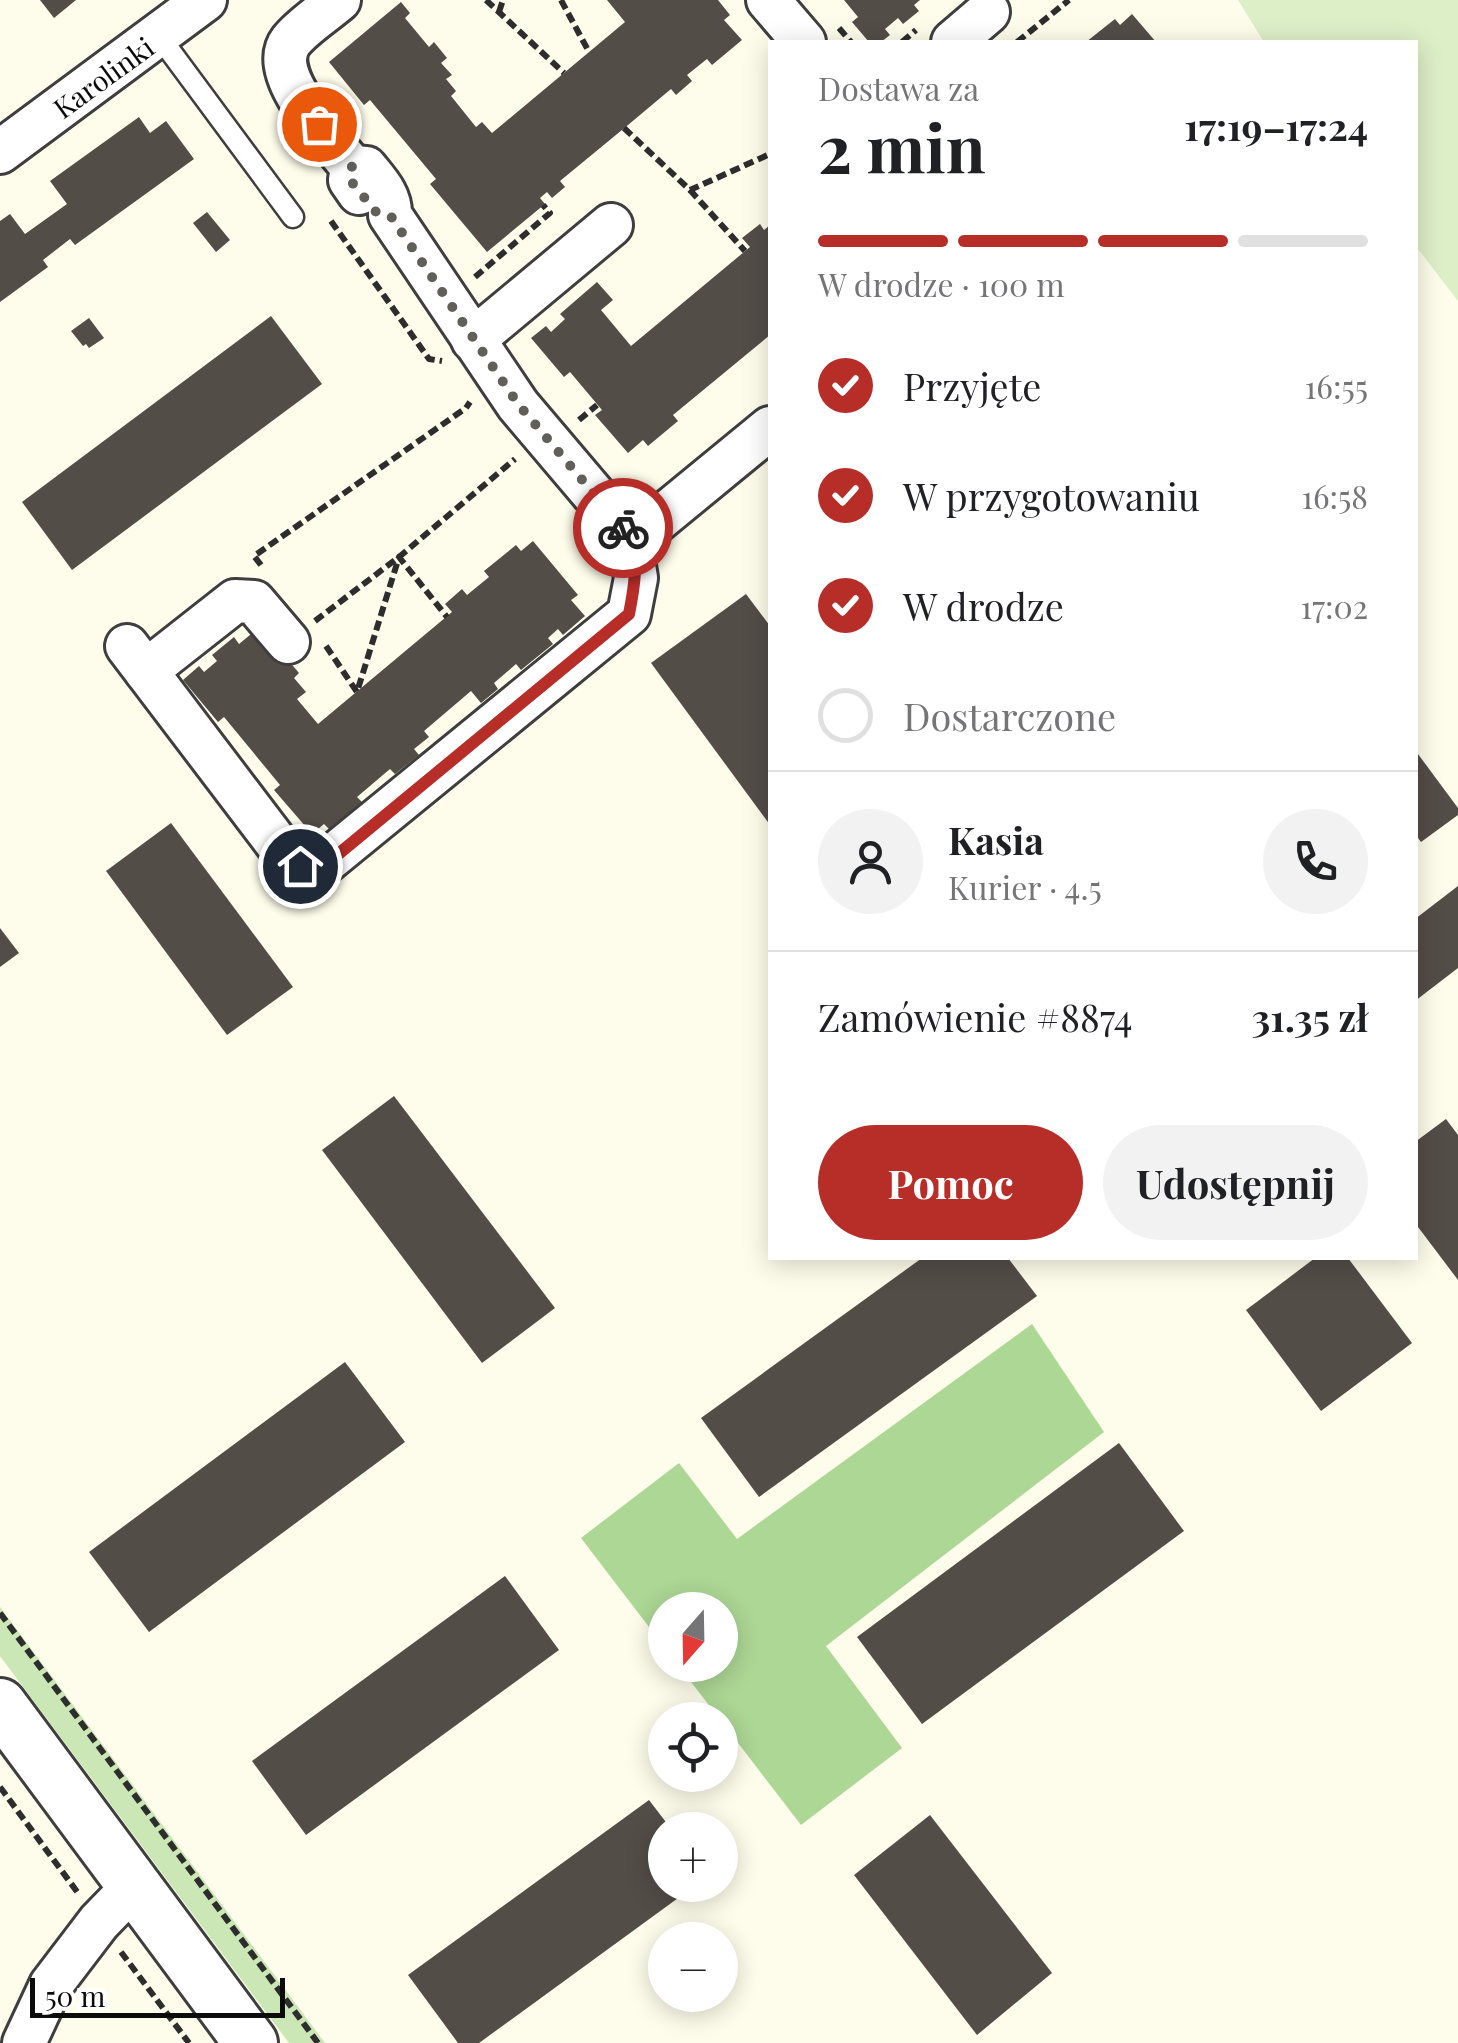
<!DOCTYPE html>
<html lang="pl">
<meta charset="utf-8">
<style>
body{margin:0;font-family:"Playfair Display",serif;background:#f2f2f2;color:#202124;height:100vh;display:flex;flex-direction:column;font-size:38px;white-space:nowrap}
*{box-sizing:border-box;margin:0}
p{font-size:32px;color:#757577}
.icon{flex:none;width:55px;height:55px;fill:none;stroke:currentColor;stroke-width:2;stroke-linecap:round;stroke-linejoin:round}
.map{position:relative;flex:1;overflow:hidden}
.side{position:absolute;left:768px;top:40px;width:650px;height:1220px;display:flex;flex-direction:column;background:#fff;border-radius:0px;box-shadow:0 5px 25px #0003}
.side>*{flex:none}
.needle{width:65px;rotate:200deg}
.controls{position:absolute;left:648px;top:1592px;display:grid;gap:20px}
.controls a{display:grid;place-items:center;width:90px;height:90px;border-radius:50%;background:#fff;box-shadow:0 5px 25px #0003;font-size:50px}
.scale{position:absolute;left:30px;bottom:25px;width:255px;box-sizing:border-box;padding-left:10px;border:5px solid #0b0b0b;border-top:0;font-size:28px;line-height:35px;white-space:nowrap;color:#0b0b0b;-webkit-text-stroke:8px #fff;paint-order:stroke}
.pin{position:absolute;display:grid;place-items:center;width:85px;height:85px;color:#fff;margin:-42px;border:5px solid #fff;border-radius:50%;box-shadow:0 2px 10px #0007}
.courier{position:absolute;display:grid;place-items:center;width:100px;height:100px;margin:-50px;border:8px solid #b72d28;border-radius:50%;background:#fff;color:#222;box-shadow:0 2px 12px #0007}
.overview em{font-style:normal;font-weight:700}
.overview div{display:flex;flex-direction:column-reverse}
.overview{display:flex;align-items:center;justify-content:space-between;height:170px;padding:0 50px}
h1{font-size:65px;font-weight:700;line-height:75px}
.bar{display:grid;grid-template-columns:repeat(4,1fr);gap:15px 10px;align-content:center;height:120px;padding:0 50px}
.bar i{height:12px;border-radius:8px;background:#e0e0e0}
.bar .on{background:#b72d28}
.bar p{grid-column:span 4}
.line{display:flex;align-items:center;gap:25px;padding:0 50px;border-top:2px solid #e0e0e0}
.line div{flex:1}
.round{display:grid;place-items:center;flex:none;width:105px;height:105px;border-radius:52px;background:#f2f2f2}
ol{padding:0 50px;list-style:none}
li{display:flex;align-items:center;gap:30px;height:110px}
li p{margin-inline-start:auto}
li .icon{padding:10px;border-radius:50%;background:#b72d28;color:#fff;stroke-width:4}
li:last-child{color:#757577}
li i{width:55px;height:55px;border:5px solid #e0e0e0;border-radius:50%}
.action{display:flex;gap:20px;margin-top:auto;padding:20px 50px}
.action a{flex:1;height:115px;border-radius:60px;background:#b72d28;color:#fff;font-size:40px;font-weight:700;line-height:115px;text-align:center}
.action a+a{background:#f2f2f2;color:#202124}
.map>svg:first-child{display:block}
.green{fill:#cbe7b5}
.forest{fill:#add795}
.pitch{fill:#ddefc7}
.building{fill:#534d48}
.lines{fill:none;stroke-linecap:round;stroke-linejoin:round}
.service-casing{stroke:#3e3e3e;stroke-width:25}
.minor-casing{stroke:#3e3e3e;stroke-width:48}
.tertiary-casing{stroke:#3e3e3e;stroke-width:58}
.path{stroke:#2d2d2d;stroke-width:6;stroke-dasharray:10 5;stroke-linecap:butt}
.service{stroke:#fff;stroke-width:20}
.minor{stroke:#fff;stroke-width:42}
.tertiary{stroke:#fff;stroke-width:52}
.done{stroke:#605f59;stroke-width:10;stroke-dasharray:0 18}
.route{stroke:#b72d28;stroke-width:12}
.labels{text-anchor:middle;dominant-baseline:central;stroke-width:10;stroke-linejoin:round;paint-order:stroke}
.street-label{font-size:28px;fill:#0b0b0b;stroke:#fff}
</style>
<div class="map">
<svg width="1458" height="2043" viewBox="0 0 1458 2043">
<rect width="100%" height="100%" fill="#fefcea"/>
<polygon class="green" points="0,1607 325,2043 289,2043 0,1656"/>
<polygon class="forest" points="1032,1324 1104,1432 826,1646 902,1748 801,1825 678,1665 720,1665 720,1610 665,1610 665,1648 581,1538 679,1463 737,1539"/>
<polygon class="pitch" points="1238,0 1458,0 1458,301 1415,245 1415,42 1264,42"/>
<g class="building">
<polygon points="40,0 76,0 54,18"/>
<polygon points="607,0 718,0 730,15 724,20 742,40 712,65 707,59 687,75 692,81 676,95 671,89 628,125 560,181 565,187 552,198 547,192 540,198 545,204 487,252 430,184 436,179 370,100 364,105 329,62 401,2 410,13 405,18 429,47 434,42 447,58 441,63 452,75 446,79 456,91 451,96 476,127 482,122 492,133 625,22"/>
<polygon points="844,0 920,0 914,5 919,11 903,24 898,18 885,29 890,35 881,42 869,42 852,22 858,17"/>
<polygon points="1132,14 1156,42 1086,42 1115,19 1120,25"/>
<polygon points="139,117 150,133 166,121 194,159 75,245 70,239 43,260 48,267 0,302 0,221 10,214 25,234 67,204 50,181"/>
<polygon points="207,212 230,240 216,252 193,223"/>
<polygon points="760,224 764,230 770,225 770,335 673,415 678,421 648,446 643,440 628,453 595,415 602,410 570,372 564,377 531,338 546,326 551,332 565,319 560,314 597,282 613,300 601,310 631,346 750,247 742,238"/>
<polygon points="271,316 322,384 72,570 22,502"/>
<polygon points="89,318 104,338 89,348 86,344 83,346 71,331"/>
<polygon points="533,541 578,595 571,600 585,616 563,635 558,629 548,638 553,644 521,670 516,664 494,683 498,689 481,703 471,691 424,731 429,737 414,749 419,755 395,774 390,769 357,797 362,802 329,829 324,824 312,834 274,790 280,785 224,717 218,722 183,680 199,666 204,672 217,661 212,655 234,637 239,644 261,626 271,651 282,665 288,660 299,673 294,678 306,692 297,699 318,724 452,612 445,604 462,589 467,595 489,577 484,571 516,545 521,551"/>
<polygon points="746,594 770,626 770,825 651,663"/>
<polygon points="1415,750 1458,808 1458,815 1421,842 1415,834"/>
<polygon points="171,823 293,987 227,1035 106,871"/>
<polygon points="1458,886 1458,968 1415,1001 1415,919"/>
<polygon points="0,928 19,953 0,967"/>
<polygon points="394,1096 555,1308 482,1363 322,1150"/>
<polygon points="1446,1119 1458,1135 1458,1280 1415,1223 1415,1142"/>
<polygon points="922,1258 1008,1258 1037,1296 759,1497 701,1418"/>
<polygon points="1315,1258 1348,1258 1412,1343 1321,1411 1246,1310"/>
<polygon points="345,1362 405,1442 149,1632 89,1552"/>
<polygon points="1119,1443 1184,1531 922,1724 857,1637"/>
<polygon points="505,1576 559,1650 306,1835 252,1761"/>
<polygon points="649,1800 672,1830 665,1830 665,1885 696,1885 479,2043 458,2043 408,1975"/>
<polygon points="930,1815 1052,1973 977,2035 854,1875"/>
</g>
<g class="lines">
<g class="service-casing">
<polyline id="service" points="159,36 293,217"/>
</g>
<g class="minor-casing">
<g id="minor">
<path d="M339,0C324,13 303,26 291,41C266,74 331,140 352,167L350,180L359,193"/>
<polyline points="768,0 804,42"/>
<polyline points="953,42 988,12"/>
<polyline points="0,152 205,0"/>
<polyline points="473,340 611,225"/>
<polyline points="630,543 770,428"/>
<path d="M127,646L288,858L299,866L317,869L629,614L636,578L629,536L518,405L390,215C391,196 378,183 366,168L352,167"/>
<polyline points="146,671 235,601 254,602 288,642"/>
<polyline points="24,2043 51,1985 99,1922 133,1887"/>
</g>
</g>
<g class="tertiary-casing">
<polyline id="tertiary" points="0,1705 251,2043"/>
</g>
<g class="path">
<polyline points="486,0 564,73"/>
<polyline points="561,0 589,52"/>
<polyline points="499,12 503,0"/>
<polyline points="839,28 851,42"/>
<polyline points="902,42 916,30"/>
<polyline points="1017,42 1069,0"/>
<polyline points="624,128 690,190 770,154"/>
<polyline points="690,190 745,251"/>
<polyline points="331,221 429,359 442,361"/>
<polyline points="475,277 550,213 543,205"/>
<polyline points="579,420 597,405"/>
<polyline points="261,565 254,556 466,408 470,402"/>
<polyline points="315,621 399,557 515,459"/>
<polyline points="326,646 357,692 399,557 447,617"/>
<polyline points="0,1613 318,2043"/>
<polyline points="0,1787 78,1893"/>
<polyline points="121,1952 189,2043"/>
</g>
<use href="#service" class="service"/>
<use href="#minor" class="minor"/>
<use href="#tertiary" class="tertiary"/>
</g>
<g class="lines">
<polyline class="done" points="319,124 352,167 350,180 376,212 390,215 518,404 623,528"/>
<path class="route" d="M300,866L318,869L336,856L629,614C634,588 642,551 623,528"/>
</g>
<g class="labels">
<g class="street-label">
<text transform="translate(103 77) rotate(-36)">Karolinki</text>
</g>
</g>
</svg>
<div class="controls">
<a><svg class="needle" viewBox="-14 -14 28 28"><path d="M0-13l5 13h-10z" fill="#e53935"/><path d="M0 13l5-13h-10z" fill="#757577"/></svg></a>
<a><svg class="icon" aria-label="locate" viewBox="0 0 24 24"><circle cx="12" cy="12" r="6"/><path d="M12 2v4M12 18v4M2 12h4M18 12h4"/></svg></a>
<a>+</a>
<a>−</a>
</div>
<div class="scale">50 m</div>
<div class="pin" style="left:319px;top:124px;background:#ea580c"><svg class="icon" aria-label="bag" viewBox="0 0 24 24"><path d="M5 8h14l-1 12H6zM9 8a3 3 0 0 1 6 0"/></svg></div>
<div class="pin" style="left:300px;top:866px;background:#1f2937"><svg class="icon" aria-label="home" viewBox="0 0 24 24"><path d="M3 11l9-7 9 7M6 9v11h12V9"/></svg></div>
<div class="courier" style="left:623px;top:528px"><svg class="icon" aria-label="bike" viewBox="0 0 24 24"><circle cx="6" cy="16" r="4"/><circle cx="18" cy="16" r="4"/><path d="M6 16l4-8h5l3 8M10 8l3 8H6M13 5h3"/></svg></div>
<section class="side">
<div class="overview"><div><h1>2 min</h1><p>Dostawa za</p></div><em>17:19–17:24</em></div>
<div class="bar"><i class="on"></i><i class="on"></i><i class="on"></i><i></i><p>W drodze · 100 m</p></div>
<ol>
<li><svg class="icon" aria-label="check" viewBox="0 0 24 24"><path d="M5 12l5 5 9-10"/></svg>Przyjęte<p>16:55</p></li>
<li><svg class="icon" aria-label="check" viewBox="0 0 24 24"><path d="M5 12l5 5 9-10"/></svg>W przygotowaniu<p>16:58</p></li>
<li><svg class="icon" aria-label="check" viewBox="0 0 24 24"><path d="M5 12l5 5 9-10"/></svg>W drodze<p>17:02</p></li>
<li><i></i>Dostarczone</li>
</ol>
<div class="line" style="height:180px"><a class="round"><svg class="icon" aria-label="person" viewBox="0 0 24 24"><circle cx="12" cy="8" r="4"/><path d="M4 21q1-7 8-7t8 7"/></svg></a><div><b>Kasia</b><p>Kurier · 4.5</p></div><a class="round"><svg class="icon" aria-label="phone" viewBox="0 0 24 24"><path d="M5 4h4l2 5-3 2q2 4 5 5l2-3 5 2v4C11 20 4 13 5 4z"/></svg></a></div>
<div class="line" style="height:130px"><div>Zamówienie #8874</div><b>31.35 zł</b></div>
<div class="action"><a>Pomoc</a><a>Udostępnij</a></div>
</section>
</div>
